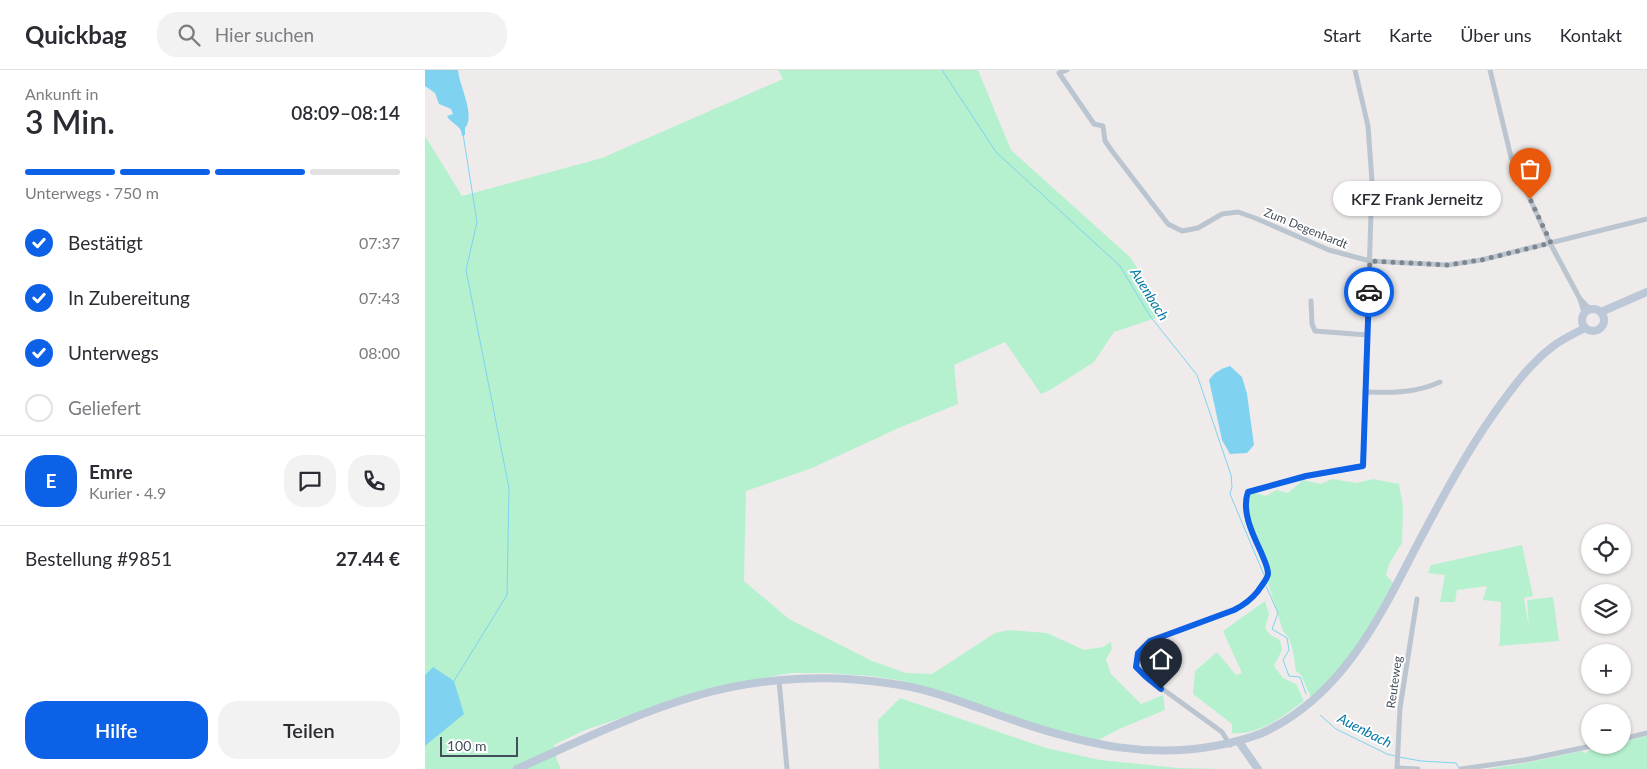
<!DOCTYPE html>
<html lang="de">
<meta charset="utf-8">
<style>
body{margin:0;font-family:Lato,sans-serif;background:#f2f2f3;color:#2b2b33;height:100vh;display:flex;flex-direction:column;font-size:19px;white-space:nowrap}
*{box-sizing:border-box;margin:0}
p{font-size:16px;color:#7c7c81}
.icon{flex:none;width:28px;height:28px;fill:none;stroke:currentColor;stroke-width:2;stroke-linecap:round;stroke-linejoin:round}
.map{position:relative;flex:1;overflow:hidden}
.panel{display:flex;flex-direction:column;background:#fff;width:425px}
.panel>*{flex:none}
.controls{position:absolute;left:1156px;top:454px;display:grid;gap:10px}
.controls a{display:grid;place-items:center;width:50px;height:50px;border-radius:50%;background:#fff;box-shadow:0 1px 4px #0004;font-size:25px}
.scale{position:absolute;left:15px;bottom:12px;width:78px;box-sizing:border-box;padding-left:5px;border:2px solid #434e5a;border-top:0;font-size:14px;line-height:18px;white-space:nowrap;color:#434e5a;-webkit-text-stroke:4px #fff;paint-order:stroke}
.pin{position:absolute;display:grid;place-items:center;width:42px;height:42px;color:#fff;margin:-51px -21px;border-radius:50% 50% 50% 0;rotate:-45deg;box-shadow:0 0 5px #0007}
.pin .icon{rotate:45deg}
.courier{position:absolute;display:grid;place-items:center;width:50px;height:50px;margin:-25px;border:4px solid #0d61e7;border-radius:50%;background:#fff;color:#222;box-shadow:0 1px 6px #0007}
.bubble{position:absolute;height:35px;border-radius:18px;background:#fff;box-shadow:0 1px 4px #0004;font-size:16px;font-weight:600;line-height:35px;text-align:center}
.overview em{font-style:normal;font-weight:600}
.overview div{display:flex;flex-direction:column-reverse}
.overview{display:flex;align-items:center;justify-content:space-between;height:85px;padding:0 25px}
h1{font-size:32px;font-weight:600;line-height:38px}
.bar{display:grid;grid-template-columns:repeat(4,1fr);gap:8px 5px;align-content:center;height:60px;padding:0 25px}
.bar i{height:6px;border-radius:4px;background:#e1e1e2}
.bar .current{background:#0d61e7}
.bar p{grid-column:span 4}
.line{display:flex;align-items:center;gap:12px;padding:0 25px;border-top:1px solid #e1e1e2}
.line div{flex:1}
.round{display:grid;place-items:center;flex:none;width:52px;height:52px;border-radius:20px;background:#f2f2f3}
ol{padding:0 25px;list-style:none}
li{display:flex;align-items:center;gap:15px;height:55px}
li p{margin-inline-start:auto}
li .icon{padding:5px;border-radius:50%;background:#0d61e7;color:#fff;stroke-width:4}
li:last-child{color:#7c7c81}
li i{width:28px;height:28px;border:2px solid #e1e1e2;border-radius:50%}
.button{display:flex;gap:10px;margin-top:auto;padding:10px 25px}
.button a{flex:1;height:58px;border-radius:20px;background:#0d61e7;color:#fff;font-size:20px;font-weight:600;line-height:58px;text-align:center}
.button a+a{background:#f2f2f3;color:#2b2b33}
header{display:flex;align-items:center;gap:30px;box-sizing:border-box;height:70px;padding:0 25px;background:#fff;border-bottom:1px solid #e1e1e2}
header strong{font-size:24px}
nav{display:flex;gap:28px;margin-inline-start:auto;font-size:18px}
.search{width:350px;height:45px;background:#f2f2f3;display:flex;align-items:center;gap:12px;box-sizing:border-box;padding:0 18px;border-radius:20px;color:#7c7c81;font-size:19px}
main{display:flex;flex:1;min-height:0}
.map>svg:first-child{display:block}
.green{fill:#b5f1cf}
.water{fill:#7fd3f1}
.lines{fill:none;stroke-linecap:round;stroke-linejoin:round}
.stream{stroke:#7fd3f1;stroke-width:1}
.street{stroke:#bbc5cf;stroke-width:5}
.secondary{stroke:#bcc7d7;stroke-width:8}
.done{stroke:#7f858d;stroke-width:5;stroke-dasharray:0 9}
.route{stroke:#0d61e7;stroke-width:6}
.labels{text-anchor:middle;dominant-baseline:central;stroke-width:4;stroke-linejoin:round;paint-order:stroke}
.street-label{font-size:12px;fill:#434e5a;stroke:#fff}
.water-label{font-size:14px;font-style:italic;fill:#047aa5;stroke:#fff}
</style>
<header>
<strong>Quickbag</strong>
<div class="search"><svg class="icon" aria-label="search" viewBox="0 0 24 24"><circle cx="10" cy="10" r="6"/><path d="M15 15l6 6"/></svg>Hier suchen</div>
<nav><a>Start</a><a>Karte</a><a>Über uns</a><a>Kontakt</a></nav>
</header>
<main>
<section class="panel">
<div class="overview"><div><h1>3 Min.</h1><p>Ankunft in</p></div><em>08:09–08:14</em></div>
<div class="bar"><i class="current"></i><i class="current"></i><i class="current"></i><i></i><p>Unterwegs · 750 m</p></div>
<ol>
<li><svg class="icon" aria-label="check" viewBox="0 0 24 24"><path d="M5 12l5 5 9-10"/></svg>Bestätigt<p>07:37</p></li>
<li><svg class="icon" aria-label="check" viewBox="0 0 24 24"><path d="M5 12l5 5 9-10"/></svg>In Zubereitung<p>07:43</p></li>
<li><svg class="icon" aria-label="check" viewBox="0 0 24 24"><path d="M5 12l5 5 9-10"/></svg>Unterwegs<p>08:00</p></li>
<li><i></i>Geliefert</li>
</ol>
<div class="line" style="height:90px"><b class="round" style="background:#0d61e7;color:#fff">E</b><div><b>Emre</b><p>Kurier · 4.9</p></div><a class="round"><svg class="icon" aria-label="chat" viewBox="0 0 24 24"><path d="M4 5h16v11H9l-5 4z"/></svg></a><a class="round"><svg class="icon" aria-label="phone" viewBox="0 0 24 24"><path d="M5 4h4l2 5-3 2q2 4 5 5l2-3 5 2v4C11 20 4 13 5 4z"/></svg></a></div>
<div class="line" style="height:65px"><div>Bestellung #9851</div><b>27.44 €</b></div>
<div class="button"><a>Hilfe</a><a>Teilen</a></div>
</section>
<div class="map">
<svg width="1222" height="699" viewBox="0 0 1222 699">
<rect width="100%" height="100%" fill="#efebeb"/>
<g class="green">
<polygon points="353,0 553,0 586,80 706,188 740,245 689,262 669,292 625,320 616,324 580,272 529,295 533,334 476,357 387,398 321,421 319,511 364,549 447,591 481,603 507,604 570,563 584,560 622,563 659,580 678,577 686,572 687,579 681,589 686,604 716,634 738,625 740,640 694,659 666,674 525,625 478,611 446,606 403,603 365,603 286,618 160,660 129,675 132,691 136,699 0,699 0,676 39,643 8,597 0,605 0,66 37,126 177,88 358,9"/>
<path d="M907,409L932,413L948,409L974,414L978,437L977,473L964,494L961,505L968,513C946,554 923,597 886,627L876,605L871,601C869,588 868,570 858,561L843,513L845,502L831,469L823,443L822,434L824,424L830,423L841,426L851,420L863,423L878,410L896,414Z"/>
<polygon points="1097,475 1108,526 1099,528 1104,558 1102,530 1128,527 1134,571 1074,576 1075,569 1076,532 1058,530 1062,516 1032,520 1030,532 1015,532 1020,505 1003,503 1006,495"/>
<path d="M840,531L844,544L840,558L845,565L855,570L857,580L849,596L858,608L871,614L879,631C859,646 833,666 807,663V654L768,624L770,601L792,582L811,605L817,603L798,561Z"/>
<polygon points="475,628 621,678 675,690 753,698 798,699 454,699 453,650"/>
<path d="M1222,666V699H1062L1101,693L1156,681L1161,683C1169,675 1187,675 1198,675V672Z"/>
</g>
<g class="water">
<path d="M0,0H33C34,15 51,46 40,58V65L37,66C37,55 26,54 22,46L28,44L26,39L14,34L10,23L0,16Z"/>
<path d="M805,296L817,307L822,324L829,375L822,383L805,384L797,370L784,310C790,302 795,299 805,296Z"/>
<polygon points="8,597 29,611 39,644 0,676 0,605"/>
</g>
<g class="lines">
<g class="stream">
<polyline points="517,0 571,82 695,196 725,246 772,305 806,405 807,417 805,424 839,505"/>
<polyline points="841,516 853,543 847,559 862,568 864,580 858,590 864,606 875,607 881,624"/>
<polyline points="29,611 82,525 84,418 41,200 52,152 38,64"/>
<polyline points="895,645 911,659 962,684 970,686"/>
<polyline points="974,687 996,691 1031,693 1034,698"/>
</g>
<g class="street">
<polyline points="642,0 634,3 669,54 678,56 680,71 687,81 743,154 757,161 773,158 797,144 813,142 830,148 904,180 945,191 1023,195 1056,190 1222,149"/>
<polyline points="1065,0 1086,87 1125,173 1155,229 1159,242"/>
<polyline points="1155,229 1165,239"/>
<polyline points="886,231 887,254 890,261 942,265"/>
<path d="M940,322C966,323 991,323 1015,312"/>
<polyline points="354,610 362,699"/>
<polyline points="1198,669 1222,663"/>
<path d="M805,675L797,662L721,607L711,597L713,583L725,571L809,540C819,535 826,530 833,521C836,516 842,510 843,504C843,496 839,488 836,482C828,465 815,441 823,422L881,406L938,396L947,111L943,56L930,0"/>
<polyline points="972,698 993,699"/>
<polyline points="972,699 975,638 992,529"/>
<polyline points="1036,699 1100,690 1171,675"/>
</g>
<g class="secondary">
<circle cx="1168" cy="250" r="11"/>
<polyline points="1176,242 1222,222"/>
<polyline points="814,672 833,699"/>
<path d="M92,699C152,672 211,643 274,625C336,607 405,604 469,614C499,618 528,629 557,639C651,673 736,699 835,664C915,629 953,551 991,477C1016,430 1039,386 1070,342C1088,317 1106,292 1131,274C1140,268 1150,263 1160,258"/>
</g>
</g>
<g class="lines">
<polyline class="done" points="944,222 945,191 1023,195 1056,190 1126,173 1105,129"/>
<path class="route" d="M736,619L721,607L711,597L713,583L725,571L809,540C819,535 826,530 833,521C836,516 842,510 843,504C843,496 838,488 836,482C828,465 816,441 823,422L881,406L938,396L944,222"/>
</g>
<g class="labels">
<g class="street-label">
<text transform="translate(881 158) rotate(22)">Zum Degenhardt</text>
<text transform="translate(969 612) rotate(-82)">Reuteweg</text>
</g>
<g class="water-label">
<text transform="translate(725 224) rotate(58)">Auenbach</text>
<text transform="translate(940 660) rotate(27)">Auenbach</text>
</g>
</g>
</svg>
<div class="controls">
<a><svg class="icon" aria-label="locate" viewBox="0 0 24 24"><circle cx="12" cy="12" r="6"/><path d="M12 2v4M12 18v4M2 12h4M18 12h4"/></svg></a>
<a><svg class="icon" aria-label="layers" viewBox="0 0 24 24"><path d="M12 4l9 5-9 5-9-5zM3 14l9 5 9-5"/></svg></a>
<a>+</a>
<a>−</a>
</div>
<div class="scale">100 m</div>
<div class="pin" style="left:1105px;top:129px;background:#ea580c"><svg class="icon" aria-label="bag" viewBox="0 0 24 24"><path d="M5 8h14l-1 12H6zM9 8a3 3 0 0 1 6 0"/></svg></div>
<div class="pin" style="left:736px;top:619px;background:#1f2937"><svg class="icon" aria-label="home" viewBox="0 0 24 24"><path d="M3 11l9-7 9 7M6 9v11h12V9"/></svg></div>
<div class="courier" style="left:944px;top:222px"><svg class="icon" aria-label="car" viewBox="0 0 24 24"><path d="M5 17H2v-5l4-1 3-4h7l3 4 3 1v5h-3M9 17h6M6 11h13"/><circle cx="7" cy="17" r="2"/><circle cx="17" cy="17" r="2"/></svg></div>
<div class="bubble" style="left:908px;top:111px;width:168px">KFZ Frank Jerneitz</div>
</div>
</main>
